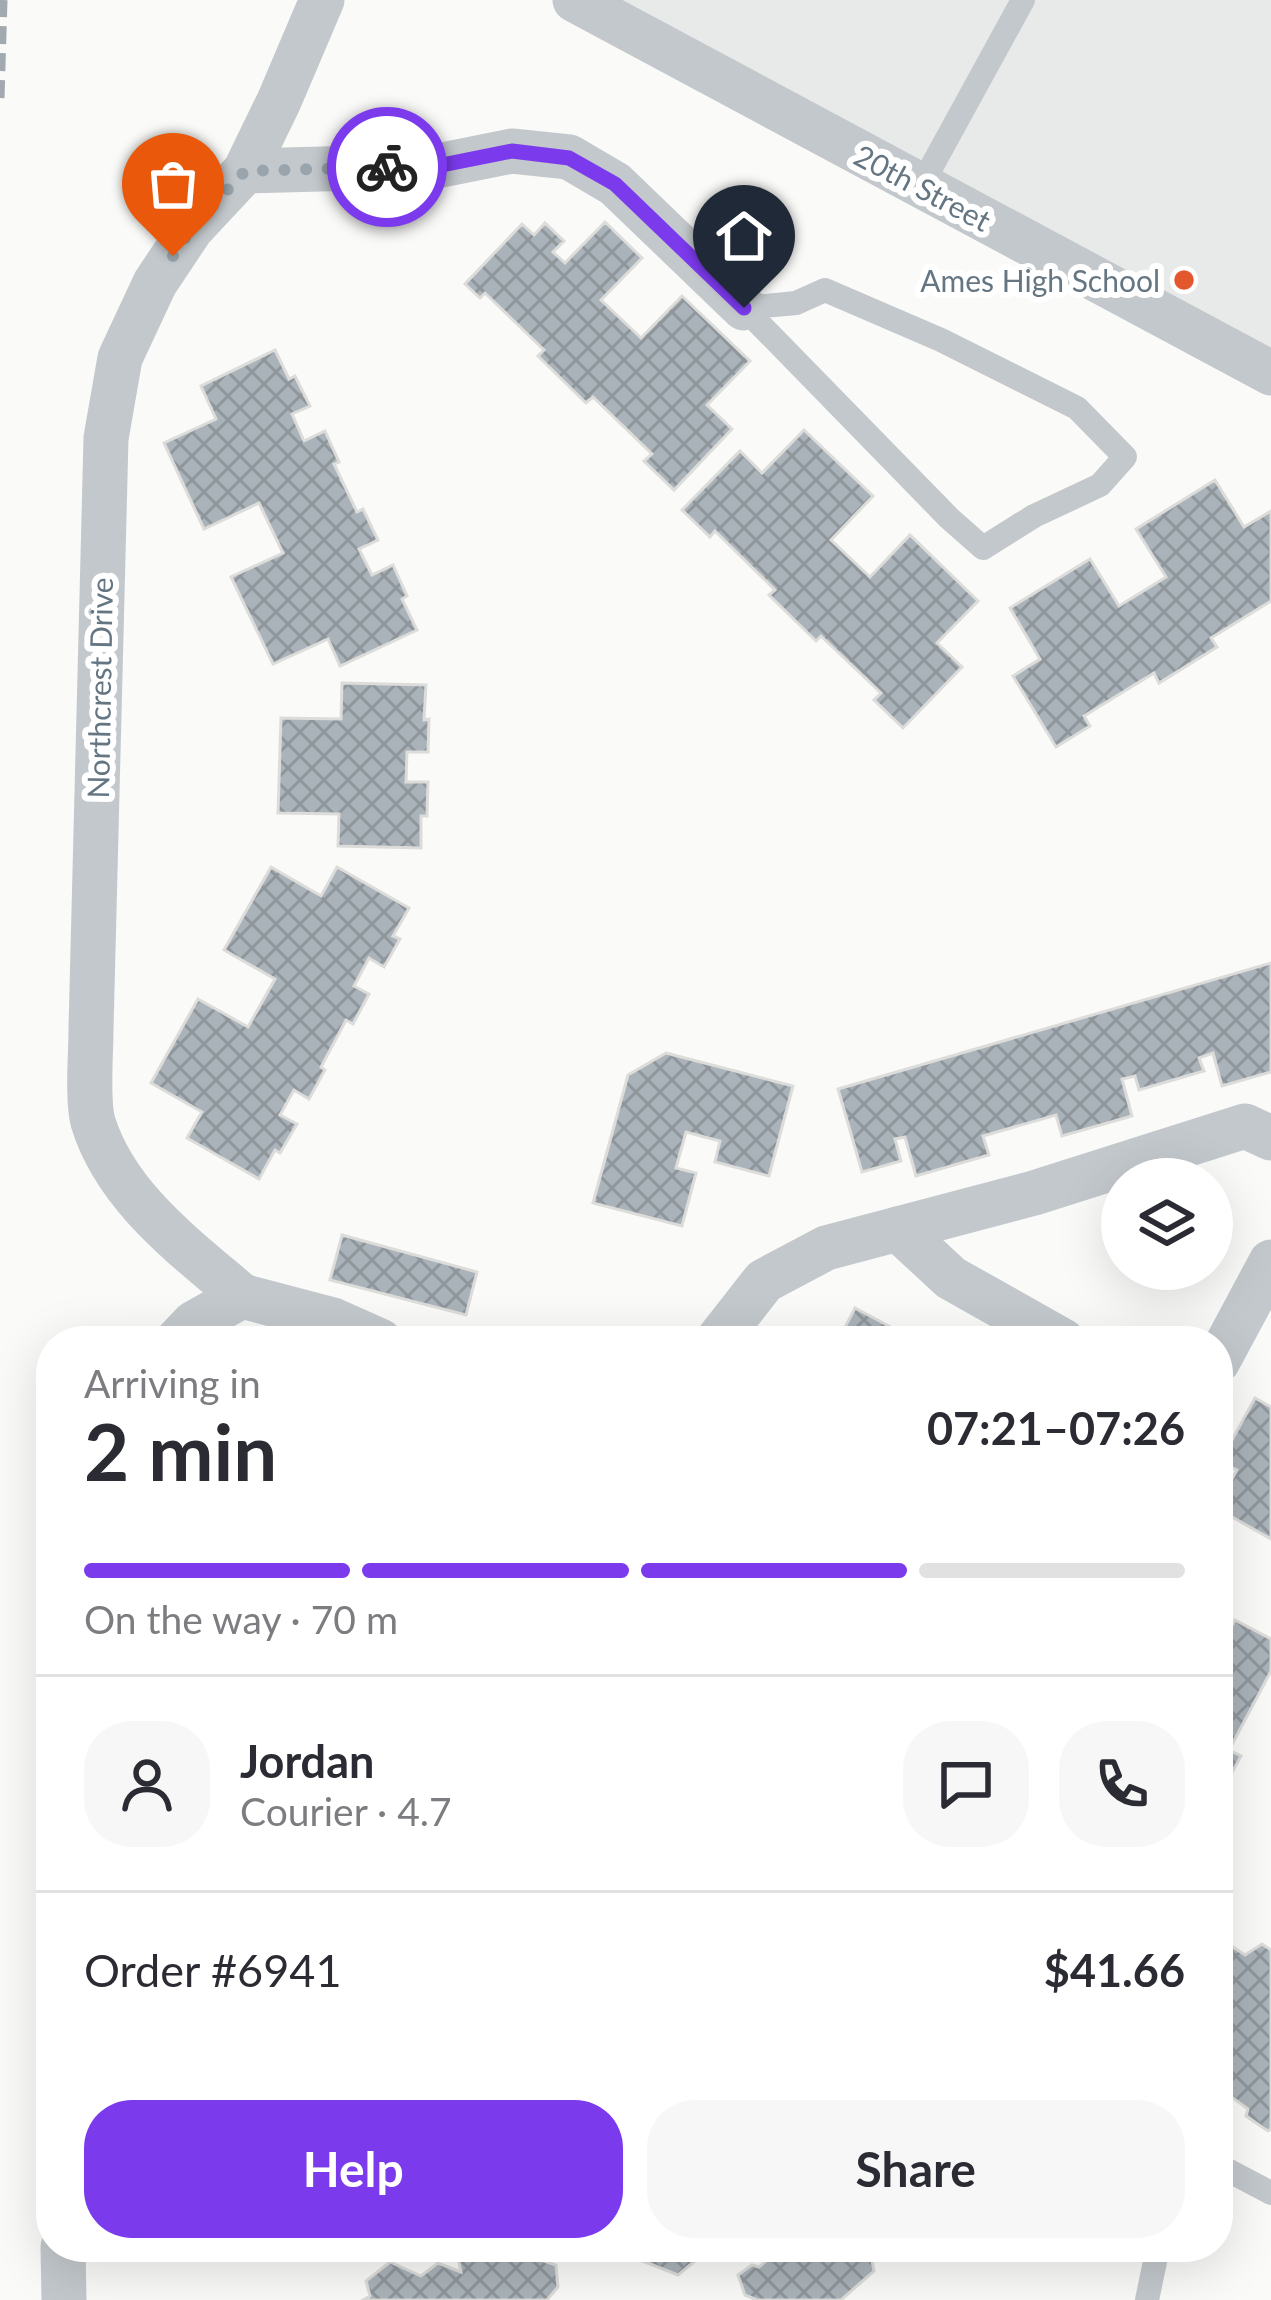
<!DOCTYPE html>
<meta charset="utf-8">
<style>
body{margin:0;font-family:Lato,sans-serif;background:#f7f7f7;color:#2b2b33;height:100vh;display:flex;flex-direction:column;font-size:45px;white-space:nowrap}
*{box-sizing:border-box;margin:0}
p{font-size:39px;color:#7c7c81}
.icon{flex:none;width:66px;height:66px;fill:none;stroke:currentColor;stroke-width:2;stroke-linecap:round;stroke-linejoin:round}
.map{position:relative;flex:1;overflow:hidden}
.details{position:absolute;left:36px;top:1326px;width:1197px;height:936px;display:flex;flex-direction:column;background:#fff;border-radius:48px;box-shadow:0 12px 48px #0002}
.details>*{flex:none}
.controls{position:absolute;left:1101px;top:1158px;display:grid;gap:24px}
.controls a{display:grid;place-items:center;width:132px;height:132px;border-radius:50%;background:#fff;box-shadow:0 12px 48px #0002;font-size:60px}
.pin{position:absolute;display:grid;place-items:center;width:102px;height:102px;color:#fff;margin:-123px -51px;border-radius:50% 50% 50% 0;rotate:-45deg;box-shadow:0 0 12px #0007}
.pin .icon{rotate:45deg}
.courier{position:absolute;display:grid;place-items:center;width:120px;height:120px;margin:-60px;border:9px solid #7c3aed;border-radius:50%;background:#fff;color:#222;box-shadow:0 3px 15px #0007}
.overview em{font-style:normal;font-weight:700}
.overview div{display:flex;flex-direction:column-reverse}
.overview{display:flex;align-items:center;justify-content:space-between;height:204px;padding:0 48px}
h1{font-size:78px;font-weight:700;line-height:90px}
.bar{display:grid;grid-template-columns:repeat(4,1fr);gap:18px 12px;align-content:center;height:144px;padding:0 48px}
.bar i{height:15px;border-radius:9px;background:#e1e1e2}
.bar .selected{background:#7c3aed}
.bar p{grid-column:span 4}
.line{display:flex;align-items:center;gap:30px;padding:0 48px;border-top:3px solid #e1e1e2}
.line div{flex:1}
.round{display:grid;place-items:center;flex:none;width:126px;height:126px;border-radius:48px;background:#f7f7f7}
.button{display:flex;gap:24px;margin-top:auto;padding:24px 48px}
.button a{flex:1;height:138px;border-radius:48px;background:#7c3aed;color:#fff;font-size:48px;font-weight:700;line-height:138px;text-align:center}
.button a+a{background:#f7f7f7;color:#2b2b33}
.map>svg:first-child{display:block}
.built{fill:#e8e9e9}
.building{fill:url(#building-cross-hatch);stroke:#dcdcda;stroke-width:3}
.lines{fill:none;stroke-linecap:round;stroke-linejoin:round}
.service{stroke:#c3c8cc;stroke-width:24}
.minor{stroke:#c3c8cc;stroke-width:45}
.rail{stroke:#a2aab0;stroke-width:9;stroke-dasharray:18 9;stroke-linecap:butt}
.done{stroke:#99a4ac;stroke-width:12;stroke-dasharray:0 21.6}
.route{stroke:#7c3aed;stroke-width:15}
.poi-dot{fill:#e4572e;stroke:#fff;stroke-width:4.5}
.labels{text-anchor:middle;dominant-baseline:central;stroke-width:12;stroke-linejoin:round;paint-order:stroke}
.street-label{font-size:30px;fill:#657683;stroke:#fff}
.poi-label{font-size:30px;fill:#657683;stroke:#fff;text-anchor:end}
</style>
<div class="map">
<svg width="1271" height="2300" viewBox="0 0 1271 2300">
<defs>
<pattern id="building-cross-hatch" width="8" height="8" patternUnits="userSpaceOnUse" patternTransform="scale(3)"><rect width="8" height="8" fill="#aab3b9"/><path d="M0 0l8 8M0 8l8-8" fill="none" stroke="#8e969c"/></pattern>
</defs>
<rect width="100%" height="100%" fill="#fafaf8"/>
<polygon class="built" points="574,0 1271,0 1271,373"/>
<g class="building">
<polygon points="605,222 642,258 601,300 641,338 682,296 750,361 707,405 732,429 674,490 644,461 652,454 593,397 586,403 538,356 544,350 485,293 480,298 465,284 522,224 534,235 545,223 564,241 553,252 565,263"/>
<polygon points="275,350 289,379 295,376 310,406 292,414 304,441 325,431 339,462 334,464 357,512 363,509 378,540 359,549 372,575 393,565 407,596 402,599 417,630 340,666 328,639 273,664 231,577 283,553 259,503 204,529 164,443 216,419 201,386"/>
<polygon points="804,430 873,496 831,540 870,577 910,535 978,601 937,643 962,667 903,728 874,700 881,693 821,636 816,641 769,595 775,590 715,531 710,537 682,510 740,451 762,473"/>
<polygon points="1215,480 1244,527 1271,511 1271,601 1211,638 1217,647 1159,683 1154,673 1084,716 1090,726 1056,747 1013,676 1040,659 1010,608 1090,559 1119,606 1166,577 1136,529"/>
<polygon points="342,683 426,685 424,720 429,719 428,752 407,752 406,782 428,782 427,816 421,816 421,848 338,846 339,814 278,813 281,718 341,719"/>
<polygon points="271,867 321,896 337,867 409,908 393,936 400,939 384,967 369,958 354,986 369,994 353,1024 346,1020 321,1067 325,1070 309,1099 294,1090 280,1115 297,1124 280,1153 275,1150 259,1179 187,1138 202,1112 151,1083 198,999 248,1027 275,979 224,950"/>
<polygon points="1271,963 1271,1072 1222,1086 1213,1053 1199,1058 1204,1071 1139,1090 1135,1076 1122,1079 1132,1116 1062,1136 1056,1115 983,1136 989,1155 916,1176 905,1137 895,1139 901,1161 862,1172 838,1089"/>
<polygon points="666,1053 793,1086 769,1176 715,1162 720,1141 686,1132 676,1168 696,1173 682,1226 593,1203 628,1075"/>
<polygon points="342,1235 477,1272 466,1315 330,1280"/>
<polygon points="855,1308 917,1341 838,1341"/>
<polygon points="1255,1398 1271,1407 1271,1539 1218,1509 1218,1504 1237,1470 1220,1462"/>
<polygon points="1235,1620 1271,1639 1271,1671 1229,1750 1241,1756 1218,1798 1218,1651"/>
<polygon points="1218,1937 1245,1955 1262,1944 1271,1950 1271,2129 1268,2131 1246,2116 1248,2109 1218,2087"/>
<polygon points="103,2247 152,2247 152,2254 103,2253"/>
<polygon points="456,2247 538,2247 541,2260 556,2265 558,2287 547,2300 363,2300 370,2296 366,2281 390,2262 421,2276 438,2263 461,2272"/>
<polygon points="607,2247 706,2247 706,2252 678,2275"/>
<polygon points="764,2247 844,2247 851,2250 852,2247 860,2247 870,2250 874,2271 841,2300 757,2300 745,2295 738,2275 752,2265 759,2267 766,2261"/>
</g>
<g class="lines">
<g class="service">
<polyline points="921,186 1023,0"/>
<polygon points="825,290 941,340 1077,408 1125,457 1100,485 1034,516 983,548 949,518 744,308 796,303"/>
<polyline points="1218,2165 1271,2193"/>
<polyline points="1147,2300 1158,2247"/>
</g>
<g class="minor">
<polyline points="575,0 1271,373"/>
<polyline points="245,171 437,166 512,151 569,157 615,184 744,308"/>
<polyline points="898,1229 951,1278 1063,1341"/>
<polyline points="242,1296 333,1320 380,1341"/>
<path d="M177,1341L194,1323L242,1296C185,1247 116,1197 93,1122C87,1100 91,1054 91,1029L106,438L120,358L155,283L191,229L245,171L279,101L322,0"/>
<polyline points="717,1341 764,1281 826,1248 1034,1193 1245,1126 1271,1138"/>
<polyline points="1218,1361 1271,1262"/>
<polyline points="63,2247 64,2300"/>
</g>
<polyline class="rail" points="0,98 3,0"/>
</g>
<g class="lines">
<polyline class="done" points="173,256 191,229 245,171 387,167"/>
<polyline class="route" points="387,167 437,166 512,151 569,158 615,184 744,308"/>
</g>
<circle class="poi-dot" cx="1184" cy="280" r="12"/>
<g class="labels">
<g class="street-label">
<text transform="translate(923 187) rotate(28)">20th Street</text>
<text transform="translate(99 688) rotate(-89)">Northcrest Drive</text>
</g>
<g class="poi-label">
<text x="1160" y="280">Ames High School</text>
</g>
</g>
</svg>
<div class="controls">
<a><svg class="icon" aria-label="layers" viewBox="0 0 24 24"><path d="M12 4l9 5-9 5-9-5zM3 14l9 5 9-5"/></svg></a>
</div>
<div class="pin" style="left:173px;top:256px;background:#ea580c"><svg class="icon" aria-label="bag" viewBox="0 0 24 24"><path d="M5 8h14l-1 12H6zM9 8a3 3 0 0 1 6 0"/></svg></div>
<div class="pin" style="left:744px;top:308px;background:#1f2937"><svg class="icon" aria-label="home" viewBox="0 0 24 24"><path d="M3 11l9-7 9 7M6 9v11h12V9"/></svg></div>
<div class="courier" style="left:387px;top:167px"><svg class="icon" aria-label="bike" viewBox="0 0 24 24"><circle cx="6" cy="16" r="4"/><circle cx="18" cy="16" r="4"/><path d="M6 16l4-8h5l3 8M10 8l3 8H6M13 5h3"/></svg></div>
<section class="details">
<div class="overview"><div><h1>2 min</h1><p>Arriving in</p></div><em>07:21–07:26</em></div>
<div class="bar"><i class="selected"></i><i class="selected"></i><i class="selected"></i><i></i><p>On the way · 70 m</p></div>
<div class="line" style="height:216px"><a class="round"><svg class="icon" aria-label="person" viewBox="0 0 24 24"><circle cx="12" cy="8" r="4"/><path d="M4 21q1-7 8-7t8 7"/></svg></a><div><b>Jordan</b><p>Courier · 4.7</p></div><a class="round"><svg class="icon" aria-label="chat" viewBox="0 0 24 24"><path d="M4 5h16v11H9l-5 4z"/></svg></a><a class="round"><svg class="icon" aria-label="phone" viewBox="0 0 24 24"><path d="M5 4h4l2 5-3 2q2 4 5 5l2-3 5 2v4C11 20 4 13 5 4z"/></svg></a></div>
<div class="line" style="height:156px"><div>Order #6941</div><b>$41.66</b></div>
<div class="button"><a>Help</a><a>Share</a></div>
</section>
</div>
